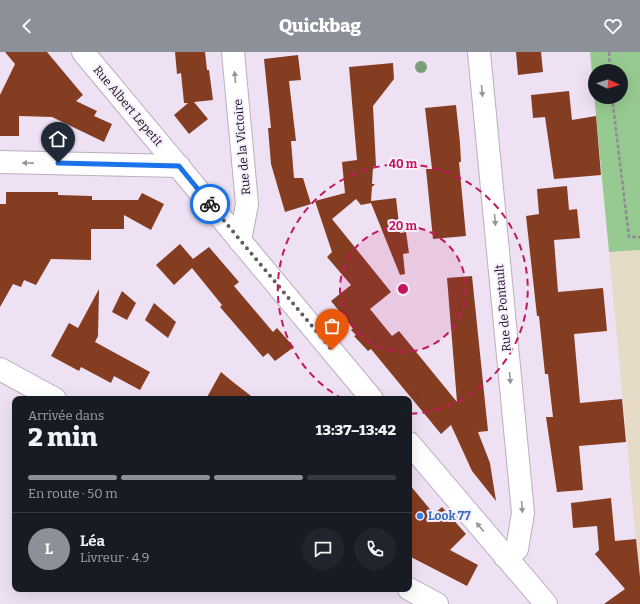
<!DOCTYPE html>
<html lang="fr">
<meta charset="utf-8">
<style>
body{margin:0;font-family:Bitter,serif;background:#20242c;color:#f1f3f6;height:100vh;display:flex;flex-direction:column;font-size:15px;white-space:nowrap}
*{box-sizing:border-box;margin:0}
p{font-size:13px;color:#9ea1a6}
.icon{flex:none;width:22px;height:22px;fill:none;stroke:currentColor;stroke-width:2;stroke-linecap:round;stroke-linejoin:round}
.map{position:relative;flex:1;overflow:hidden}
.details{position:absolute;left:12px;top:344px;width:400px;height:196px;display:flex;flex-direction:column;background:#171b24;border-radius:8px;box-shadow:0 4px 16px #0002}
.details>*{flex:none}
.needle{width:26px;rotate:94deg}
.tools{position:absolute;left:588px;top:12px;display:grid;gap:8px}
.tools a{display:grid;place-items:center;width:40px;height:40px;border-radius:50%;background:#171b24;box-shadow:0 4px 16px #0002;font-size:20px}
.pin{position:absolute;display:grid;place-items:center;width:34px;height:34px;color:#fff;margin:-41px -17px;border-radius:50% 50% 50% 0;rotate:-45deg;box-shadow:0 0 4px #0007}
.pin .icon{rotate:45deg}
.courier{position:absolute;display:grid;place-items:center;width:40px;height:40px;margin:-20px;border:3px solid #1a73e8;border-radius:50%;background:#fff;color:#222;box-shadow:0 1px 5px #0007}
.headline em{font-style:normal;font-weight:800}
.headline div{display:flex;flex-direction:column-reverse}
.headline{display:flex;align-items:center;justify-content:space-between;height:68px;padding:0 16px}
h1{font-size:26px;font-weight:800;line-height:30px}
.bar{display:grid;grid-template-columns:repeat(4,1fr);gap:6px 4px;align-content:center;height:48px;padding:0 16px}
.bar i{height:5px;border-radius:3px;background:#363941}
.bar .active{background:#8c9099}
.bar p{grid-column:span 4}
.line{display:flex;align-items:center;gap:10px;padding:0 16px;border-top:1px solid #363941}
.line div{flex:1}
.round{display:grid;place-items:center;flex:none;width:42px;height:42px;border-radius:21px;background:#20242c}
header{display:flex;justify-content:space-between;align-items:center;height:52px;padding:0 16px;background:#8c9099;color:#fff;font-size:18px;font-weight:800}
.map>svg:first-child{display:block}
.education{fill:#e6dbc7}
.green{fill:#97ca90;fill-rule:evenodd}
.building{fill:#853d22}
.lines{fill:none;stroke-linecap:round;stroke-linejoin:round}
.minor-casing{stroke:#baaebf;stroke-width:24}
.path{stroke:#938a97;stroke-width:2.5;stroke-dasharray:4 2;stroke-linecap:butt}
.minor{stroke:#fff;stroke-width:22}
.tree{fill:#799d77}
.oneway{fill:#979598}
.done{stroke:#625b66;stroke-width:4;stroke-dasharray:0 7.2}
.route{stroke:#1a73e8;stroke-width:5}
.ring{fill:none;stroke:#c2185b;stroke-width:2;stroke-dasharray:7 5}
.shop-dot{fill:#3f7fe0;stroke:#faefff;stroke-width:1.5}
.labels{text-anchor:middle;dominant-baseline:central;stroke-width:4;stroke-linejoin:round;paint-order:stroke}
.street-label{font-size:12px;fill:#171319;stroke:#faefff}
.shop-label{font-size:12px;font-weight:bold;fill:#366cbe;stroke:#faefff;text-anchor:start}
.centre{fill:#c2185b;stroke:#faefff;stroke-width:2}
.ring-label{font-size:12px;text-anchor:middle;font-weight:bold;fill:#c2185b;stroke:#faefff;stroke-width:4;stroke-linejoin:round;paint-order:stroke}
</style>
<header><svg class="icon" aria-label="back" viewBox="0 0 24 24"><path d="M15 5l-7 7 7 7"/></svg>Quickbag<svg class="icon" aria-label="heart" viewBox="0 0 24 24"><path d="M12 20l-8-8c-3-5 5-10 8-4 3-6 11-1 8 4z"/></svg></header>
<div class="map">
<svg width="640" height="552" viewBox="0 0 640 552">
<rect width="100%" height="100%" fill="#eee1f4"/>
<polygon class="education" points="640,198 640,531 609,200"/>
<path class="green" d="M590,0H640V198L609,200ZM595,19H621V45H595Z"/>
<g class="building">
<polygon points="5,0 47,0 83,43 76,49 97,59 94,64 112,72 104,90 52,65 19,64 19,84 0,84 0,43 15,12"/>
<polygon points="175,0 205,0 207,18 209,18 213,48 194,50 208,67 189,82 174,63 188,51 184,51 181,21 177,22"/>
<polygon points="516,0 541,0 543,20 518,23"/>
<polygon points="298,3 301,28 289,29 296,89 291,89 294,126 303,126 311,152 285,160 271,112 268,76 271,76 264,7"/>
<polygon points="393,11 394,27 373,54 376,114 373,115 372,132 375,132 372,135 371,149 396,146 400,181 406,180 409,201 403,202 405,222 400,223 371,151 361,153 356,147 332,167 391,240 370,257 392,284 399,279 457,350 447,226 472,224 488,379 478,380 490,411 496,449 472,419 451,373 441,382 371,297 368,299 354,284 356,283 351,278 353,276 331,249 351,233 327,205 332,200 315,149 345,141 342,110 357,108 349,15"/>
<polygon points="569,39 572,68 596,64 601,123 554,127 545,65 533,66 531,43"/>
<polygon points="456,53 460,91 461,110 459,110 466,184 433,187 426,117 432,117 425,56"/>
<polygon points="567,134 569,158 577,157 580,186 554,188 558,240 603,236 607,279 574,282 580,351 622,347 626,390 579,394 583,438 557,440 546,365 553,365 548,322 545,322 539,264 537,264 526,164 539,162 537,137"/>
<polygon points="6,140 58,140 58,143 92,144 92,148 138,148 142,141 164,152 151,178 124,163 124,177 91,177 91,208 51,207 36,233 24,228 21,235 13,232 0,255 0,152 6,152"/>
<polygon points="180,192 193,207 209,195 239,230 234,234 273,280 277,276 294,295 275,309 268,301 263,305 220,255 222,253 192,216 174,233 156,213"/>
<polygon points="99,237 98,284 95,290 150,320 140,338 114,324 111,331 81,315 79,319 51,304 69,271 78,276"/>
<polygon points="122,239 136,251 127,268 112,260"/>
<polygon points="154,251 176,270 168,286 145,268"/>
<polygon points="221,320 233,330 255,347 206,347"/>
<polygon points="409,432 434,462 442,455 466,482 450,498 478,513 467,534 409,504"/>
<polygon points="611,446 615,489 636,487 640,525 640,552 604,552 625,537 595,502 599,498 597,474 573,476 571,451"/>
</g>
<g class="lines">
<g class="minor-casing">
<g id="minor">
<polyline points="83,0 372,347"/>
<polyline points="233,0 247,152 240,189"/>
<polyline points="479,0 523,461 517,497 505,505"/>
<polyline points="0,110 179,114"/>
<polyline points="0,317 55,347"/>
<polyline points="409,391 546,552"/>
<polyline points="409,537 437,552"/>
</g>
</g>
<g class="path">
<polyline points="609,0 610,19"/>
<polyline points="612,45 629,185 640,185"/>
</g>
<use href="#minor" class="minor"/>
</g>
<circle class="tree" cx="421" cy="15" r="6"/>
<defs><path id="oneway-solid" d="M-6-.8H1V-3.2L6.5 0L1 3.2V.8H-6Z"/></defs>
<g class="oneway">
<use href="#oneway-solid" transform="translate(235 25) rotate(-95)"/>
<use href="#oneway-solid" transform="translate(482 39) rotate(85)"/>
<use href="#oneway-solid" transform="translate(28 111) rotate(-179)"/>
<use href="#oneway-solid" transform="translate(495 168) rotate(85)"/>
<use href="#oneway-solid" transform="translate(510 326) rotate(85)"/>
<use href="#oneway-solid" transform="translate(522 455) rotate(86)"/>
<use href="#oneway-solid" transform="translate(480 475) rotate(-130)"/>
</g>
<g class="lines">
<polyline class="done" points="210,152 332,298"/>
<polyline class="route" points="58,111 179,114 210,152"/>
</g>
<circle cx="403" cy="237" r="63" fill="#c2185b" fill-opacity=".12"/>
<g class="ring">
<circle cx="403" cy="237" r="63"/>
<path d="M343 347A125 125 0 1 1 410 362"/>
</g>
<circle class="shop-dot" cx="420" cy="464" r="4"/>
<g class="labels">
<g class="street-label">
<text transform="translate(128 54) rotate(50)">Rue Albert Lepetit</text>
<text transform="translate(242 95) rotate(-95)">Rue de la Victoire</text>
<text transform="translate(503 256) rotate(-95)">Rue de Pontault</text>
</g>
<g class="shop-label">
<text x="428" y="464">Look 77</text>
</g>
</g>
<circle cx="403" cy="237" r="6" class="centre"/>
<g class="ring-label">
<text x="403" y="116">40 m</text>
<text x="403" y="178">20 m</text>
</g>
</svg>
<div class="tools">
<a><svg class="needle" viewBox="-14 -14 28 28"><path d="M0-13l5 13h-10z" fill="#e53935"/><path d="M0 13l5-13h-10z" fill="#9ea1a6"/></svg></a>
</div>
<div class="pin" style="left:332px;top:298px;background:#ea580c"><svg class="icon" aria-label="bag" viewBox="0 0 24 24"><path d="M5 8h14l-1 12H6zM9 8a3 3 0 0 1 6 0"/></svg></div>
<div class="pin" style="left:58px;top:111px;background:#1f2937"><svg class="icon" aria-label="home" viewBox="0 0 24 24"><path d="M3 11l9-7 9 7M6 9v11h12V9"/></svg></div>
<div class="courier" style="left:210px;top:152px"><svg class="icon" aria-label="bike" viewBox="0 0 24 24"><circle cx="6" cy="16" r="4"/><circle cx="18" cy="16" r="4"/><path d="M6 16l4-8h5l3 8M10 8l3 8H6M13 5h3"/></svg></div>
<section class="details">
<div class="headline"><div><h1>2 min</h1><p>Arrivée dans</p></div><em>13:37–13:42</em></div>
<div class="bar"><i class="active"></i><i class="active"></i><i class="active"></i><i></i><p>En route · 50 m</p></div>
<div class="line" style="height:72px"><b class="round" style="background:#8c9099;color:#fff">L</b><div><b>Léa</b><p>Livreur · 4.9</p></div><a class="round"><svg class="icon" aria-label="chat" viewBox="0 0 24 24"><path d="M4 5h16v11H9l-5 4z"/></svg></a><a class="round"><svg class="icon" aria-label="phone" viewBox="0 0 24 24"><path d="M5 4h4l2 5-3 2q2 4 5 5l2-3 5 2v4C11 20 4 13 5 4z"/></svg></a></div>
</section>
</div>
